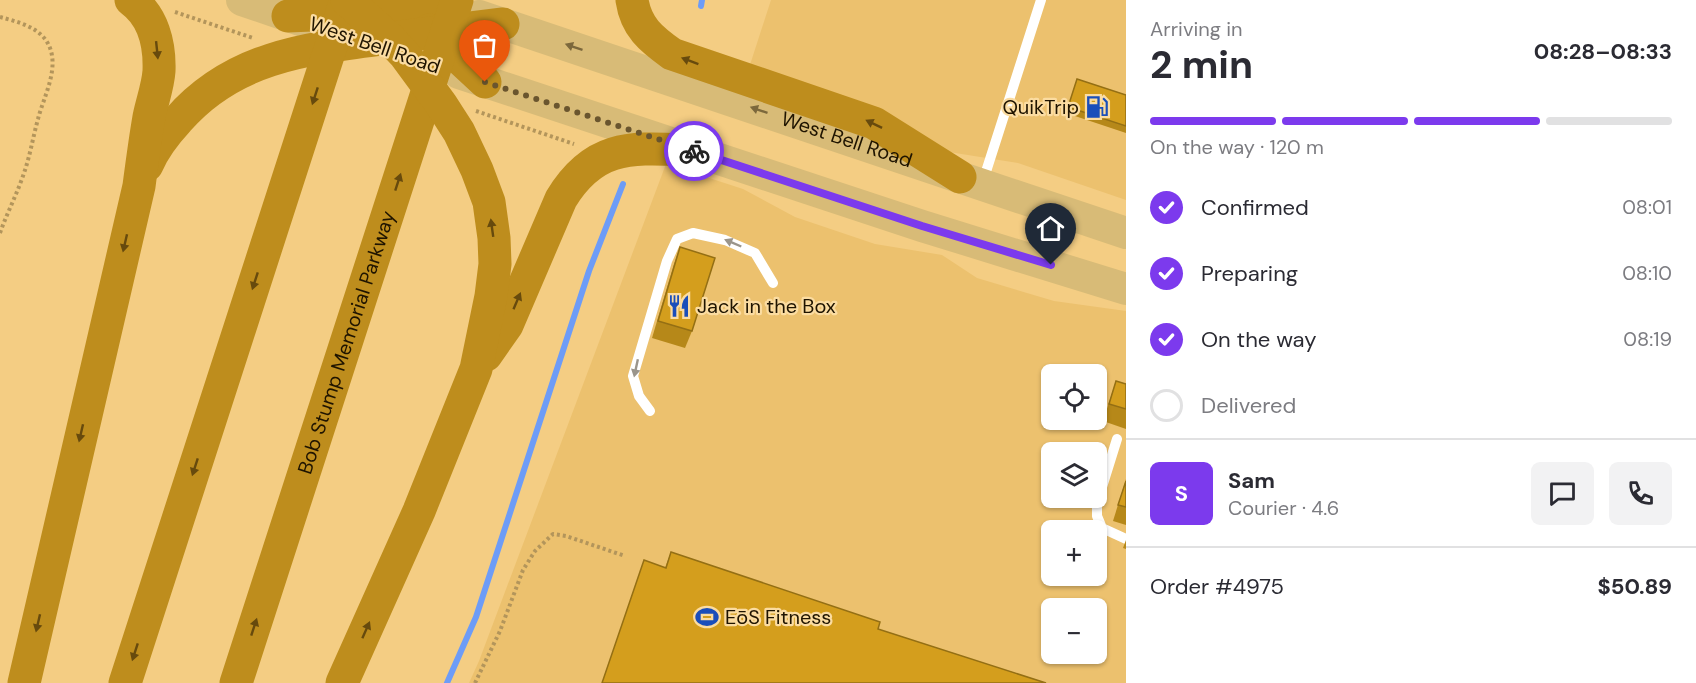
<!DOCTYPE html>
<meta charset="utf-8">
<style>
body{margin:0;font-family:"DM Sans",sans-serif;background:#f2f2f3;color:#2b2b33;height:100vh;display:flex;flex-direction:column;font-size:22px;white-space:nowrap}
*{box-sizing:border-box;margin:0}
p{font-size:20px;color:#7c7c81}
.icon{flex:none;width:33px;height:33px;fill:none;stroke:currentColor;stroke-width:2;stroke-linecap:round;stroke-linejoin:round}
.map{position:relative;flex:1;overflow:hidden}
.sheet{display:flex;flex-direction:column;background:#fff;width:570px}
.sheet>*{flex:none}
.tools{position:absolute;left:1041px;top:364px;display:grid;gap:12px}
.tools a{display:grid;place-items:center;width:66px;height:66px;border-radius:9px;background:#fff;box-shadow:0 2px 4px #0004;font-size:30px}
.pin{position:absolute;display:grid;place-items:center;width:51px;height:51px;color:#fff;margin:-62px -26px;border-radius:50% 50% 50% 0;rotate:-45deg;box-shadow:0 0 6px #0007}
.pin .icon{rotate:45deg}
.courier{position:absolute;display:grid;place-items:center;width:60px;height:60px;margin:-30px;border:4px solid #7c3aed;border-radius:50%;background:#fff;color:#222;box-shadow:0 2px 8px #0007}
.summary em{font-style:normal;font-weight:700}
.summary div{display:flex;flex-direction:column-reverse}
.summary{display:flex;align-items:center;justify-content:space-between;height:102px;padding:0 24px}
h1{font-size:39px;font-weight:700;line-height:45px}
.bar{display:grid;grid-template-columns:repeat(4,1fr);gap:9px 6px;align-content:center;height:72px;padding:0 24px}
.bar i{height:8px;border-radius:4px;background:#e1e1e2}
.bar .current{background:#7c3aed}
.bar p{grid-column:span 4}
.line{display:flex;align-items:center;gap:15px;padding:0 24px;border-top:2px solid #e1e1e2}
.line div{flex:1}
.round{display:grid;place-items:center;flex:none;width:63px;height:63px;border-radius:9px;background:#f2f2f3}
ol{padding:0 24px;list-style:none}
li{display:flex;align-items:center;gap:18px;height:66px}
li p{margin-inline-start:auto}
li .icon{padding:6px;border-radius:50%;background:#7c3aed;color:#fff;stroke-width:4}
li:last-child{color:#7c7c81}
li i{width:33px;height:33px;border:3px solid #e1e1e2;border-radius:50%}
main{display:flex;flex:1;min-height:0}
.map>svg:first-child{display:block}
.built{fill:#ecc16e;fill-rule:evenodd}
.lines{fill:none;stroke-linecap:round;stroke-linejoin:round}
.stream{stroke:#6d9cf7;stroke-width:6}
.path{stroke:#b3955b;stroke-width:4;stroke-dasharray:3 3;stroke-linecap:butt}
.lane{stroke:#fff;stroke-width:10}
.primary{stroke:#d8bb77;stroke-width:32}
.highway{stroke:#be8d1d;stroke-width:33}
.wall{fill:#b68819}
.building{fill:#d49e1d;stroke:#946f14;stroke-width:1.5}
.oneway{fill:#7c683c}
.oneway2{fill:#674a0d}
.oneway3{fill:#9a958c}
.done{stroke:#6a552e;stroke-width:6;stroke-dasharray:0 10.8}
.route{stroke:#7c3aed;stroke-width:8}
.labels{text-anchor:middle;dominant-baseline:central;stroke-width:4.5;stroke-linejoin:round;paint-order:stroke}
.street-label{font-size:20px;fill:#1f1400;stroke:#fbdca1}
.poi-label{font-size:20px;fill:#1f1400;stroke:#fbdca1;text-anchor:start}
</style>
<main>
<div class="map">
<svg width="1126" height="683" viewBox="0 0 1126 683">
<rect width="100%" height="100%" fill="#f4cd83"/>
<g class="built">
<polygon points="771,0 1126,0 1126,200 1018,163 949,152 748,71"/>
<path d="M666,164L743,189L795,217L875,244L942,255L977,278L1054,301L1126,311V683H469L479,661ZM1052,375H1096V420H1052ZM1052,453H1096V498H1052ZM1052,531H1096V576H1052ZM1052,609H1096V654H1052Z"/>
</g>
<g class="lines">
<g class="stream">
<polyline points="701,6 702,0"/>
<polyline points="447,683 476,617 589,271 623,184"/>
</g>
<g class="path">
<polyline points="175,12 253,38"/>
<path d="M0,17C15,21 35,26 45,39C63,63 44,95 38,119C33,137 30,156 24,173C17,194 7,213 0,233"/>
<polyline points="476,111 574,144"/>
<polyline points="475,683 500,631 523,570 535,551 553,534 566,536 625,556"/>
</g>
<g class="lane">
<polyline points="983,181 1041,0"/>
<polyline points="650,411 639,396 633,376 667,261 677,239 693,233 725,240 755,253 773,283"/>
<polyline points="1117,439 1097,503 1097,516 1102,528 1126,539"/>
</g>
<g class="primary">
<polyline points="242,0 312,24"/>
<path id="s1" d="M479,16L1126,233"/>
<polyline points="459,73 922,226 1126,289"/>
</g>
<g class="highway">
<path d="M632,0C636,27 651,39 672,54L874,123L960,177"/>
<polyline points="288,16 361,13 455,0"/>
<polyline points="429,30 485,82"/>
<path d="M147,165C154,148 166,133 178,120C232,58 303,49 381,39C421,34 462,29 503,24"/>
<path d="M486,355L507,325L561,199C595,143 633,148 691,150"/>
<path d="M24,683L139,186C142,163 145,140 149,117C152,102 158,86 159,71C160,44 153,16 131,0"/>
<polyline points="125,683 346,0"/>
<path id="s2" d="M236,683L457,0"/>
<polyline points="342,683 419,511 476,369 491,296 495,264 494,238 489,202 477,170 459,132 441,104 405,55 389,38 347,0"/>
</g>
</g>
<g class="wall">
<polygon points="1077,79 1126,95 1126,133 1066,113"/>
<polygon points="680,247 692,331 685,348 652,338 674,264"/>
<polygon points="1116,381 1126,384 1126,429 1103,421"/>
<polygon points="1126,479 1126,525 1113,521"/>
<polygon points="1126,540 1126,549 1123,548"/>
<polygon points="671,552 878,629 1046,683 602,683 644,560 665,568"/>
</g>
<g class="building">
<polygon points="1077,79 1126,95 1126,126 1068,107"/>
<polygon points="680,247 715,258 692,331 658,321"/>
<polygon points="1116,381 1126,384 1126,409 1109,404"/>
<polygon points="1126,481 1126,507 1118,505"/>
<polygon points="671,552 880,622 878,629 1046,683 602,683 644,560 666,568"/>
</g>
<defs><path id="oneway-solid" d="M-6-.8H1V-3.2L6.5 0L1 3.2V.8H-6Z" transform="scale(1.5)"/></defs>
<g class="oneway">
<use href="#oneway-solid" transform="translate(574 47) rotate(-161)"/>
<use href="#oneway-solid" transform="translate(759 110) rotate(-161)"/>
</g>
<g class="oneway2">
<use href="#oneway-solid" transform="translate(157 50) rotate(84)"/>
<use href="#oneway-solid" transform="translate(690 61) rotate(-159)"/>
<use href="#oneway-solid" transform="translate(315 96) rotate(108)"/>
<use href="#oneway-solid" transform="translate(874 124) rotate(-154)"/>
<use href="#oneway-solid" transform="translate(398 182) rotate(-72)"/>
<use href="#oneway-solid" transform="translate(492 228) rotate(-98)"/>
<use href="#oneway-solid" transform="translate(125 243) rotate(103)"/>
<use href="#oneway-solid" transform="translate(255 281) rotate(108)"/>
<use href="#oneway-solid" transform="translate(517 301) rotate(-67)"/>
<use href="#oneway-solid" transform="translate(81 433) rotate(103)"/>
<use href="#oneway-solid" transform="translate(195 467) rotate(108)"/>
<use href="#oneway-solid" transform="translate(38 623) rotate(103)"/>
<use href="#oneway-solid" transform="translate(254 627) rotate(-72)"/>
<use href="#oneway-solid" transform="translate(366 630) rotate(-66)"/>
<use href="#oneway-solid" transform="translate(135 652) rotate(108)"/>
</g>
<g class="oneway3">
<use href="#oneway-solid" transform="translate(733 243) rotate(-157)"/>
<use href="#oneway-solid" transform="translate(636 368) rotate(102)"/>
</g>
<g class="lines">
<polyline class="done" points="485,82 694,151"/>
<polyline class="route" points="694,151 922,226 1051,265"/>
</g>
<defs>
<g id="fuel-bare" transform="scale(1.8)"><path d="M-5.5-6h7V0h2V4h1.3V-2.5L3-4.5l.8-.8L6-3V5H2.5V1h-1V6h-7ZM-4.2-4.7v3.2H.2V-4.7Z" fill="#1a4eba" stroke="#fbdca1" stroke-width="2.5" paint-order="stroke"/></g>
<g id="restaurant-bare" transform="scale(1.8)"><path d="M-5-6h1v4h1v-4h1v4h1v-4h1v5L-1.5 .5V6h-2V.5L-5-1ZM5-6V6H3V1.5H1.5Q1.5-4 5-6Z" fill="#1a4eba" stroke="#fbdca1" stroke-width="2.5" paint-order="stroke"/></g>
<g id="stadium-bare" transform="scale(1.8)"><path d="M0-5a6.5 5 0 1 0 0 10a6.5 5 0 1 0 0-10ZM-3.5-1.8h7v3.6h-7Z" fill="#1a4eba" stroke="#fbdca1" stroke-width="2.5" paint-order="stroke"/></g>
</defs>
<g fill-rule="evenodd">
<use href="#fuel-bare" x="1097" y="107"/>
<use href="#restaurant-bare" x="679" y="306"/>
<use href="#stadium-bare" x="707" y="617"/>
</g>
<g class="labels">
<g class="street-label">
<text transform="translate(375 45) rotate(19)">West Bell Road</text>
<text stroke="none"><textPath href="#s1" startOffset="388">West Bell Road</textPath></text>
<text stroke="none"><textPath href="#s2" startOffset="358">Bob Stump Memorial Parkway</textPath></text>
</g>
<g class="poi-label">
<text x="1079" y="107" text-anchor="end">QuikTrip</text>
<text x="697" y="306">Jack in the Box</text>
<text x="725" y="617">EōS Fitness</text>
</g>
</g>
</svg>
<div class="tools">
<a><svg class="icon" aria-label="locate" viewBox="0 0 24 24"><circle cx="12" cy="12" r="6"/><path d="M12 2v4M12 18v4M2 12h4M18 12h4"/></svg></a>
<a><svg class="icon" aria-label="layers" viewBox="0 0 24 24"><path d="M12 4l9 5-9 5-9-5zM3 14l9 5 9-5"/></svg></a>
<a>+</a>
<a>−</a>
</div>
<div class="pin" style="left:485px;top:82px;background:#ea580c"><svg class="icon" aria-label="bag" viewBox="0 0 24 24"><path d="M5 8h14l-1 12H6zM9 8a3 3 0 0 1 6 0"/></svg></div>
<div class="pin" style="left:1051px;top:265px;background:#1f2937"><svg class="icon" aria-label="home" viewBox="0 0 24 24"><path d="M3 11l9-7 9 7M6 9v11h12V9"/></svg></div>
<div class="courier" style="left:694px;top:151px"><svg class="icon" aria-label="bike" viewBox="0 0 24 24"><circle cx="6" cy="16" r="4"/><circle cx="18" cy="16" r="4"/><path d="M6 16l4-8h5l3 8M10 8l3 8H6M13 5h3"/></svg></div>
</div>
<section class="sheet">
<div class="summary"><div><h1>2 min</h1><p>Arriving in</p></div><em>08:28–08:33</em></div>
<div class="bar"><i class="current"></i><i class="current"></i><i class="current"></i><i></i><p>On the way · 120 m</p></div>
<ol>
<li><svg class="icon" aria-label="check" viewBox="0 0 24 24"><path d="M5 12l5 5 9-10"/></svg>Confirmed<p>08:01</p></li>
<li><svg class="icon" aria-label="check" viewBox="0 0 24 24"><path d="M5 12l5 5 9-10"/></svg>Preparing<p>08:10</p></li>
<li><svg class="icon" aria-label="check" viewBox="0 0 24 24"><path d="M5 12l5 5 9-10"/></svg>On the way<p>08:19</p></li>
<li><i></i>Delivered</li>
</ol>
<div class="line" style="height:108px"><b class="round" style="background:#7c3aed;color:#fff">S</b><div><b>Sam</b><p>Courier · 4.6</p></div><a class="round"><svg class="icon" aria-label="chat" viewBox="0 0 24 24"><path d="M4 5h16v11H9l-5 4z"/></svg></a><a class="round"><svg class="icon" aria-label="phone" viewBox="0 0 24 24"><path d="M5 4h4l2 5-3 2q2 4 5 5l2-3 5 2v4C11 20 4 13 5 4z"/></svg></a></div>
<div class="line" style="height:78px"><div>Order #4975</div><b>$50.89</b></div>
</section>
</main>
